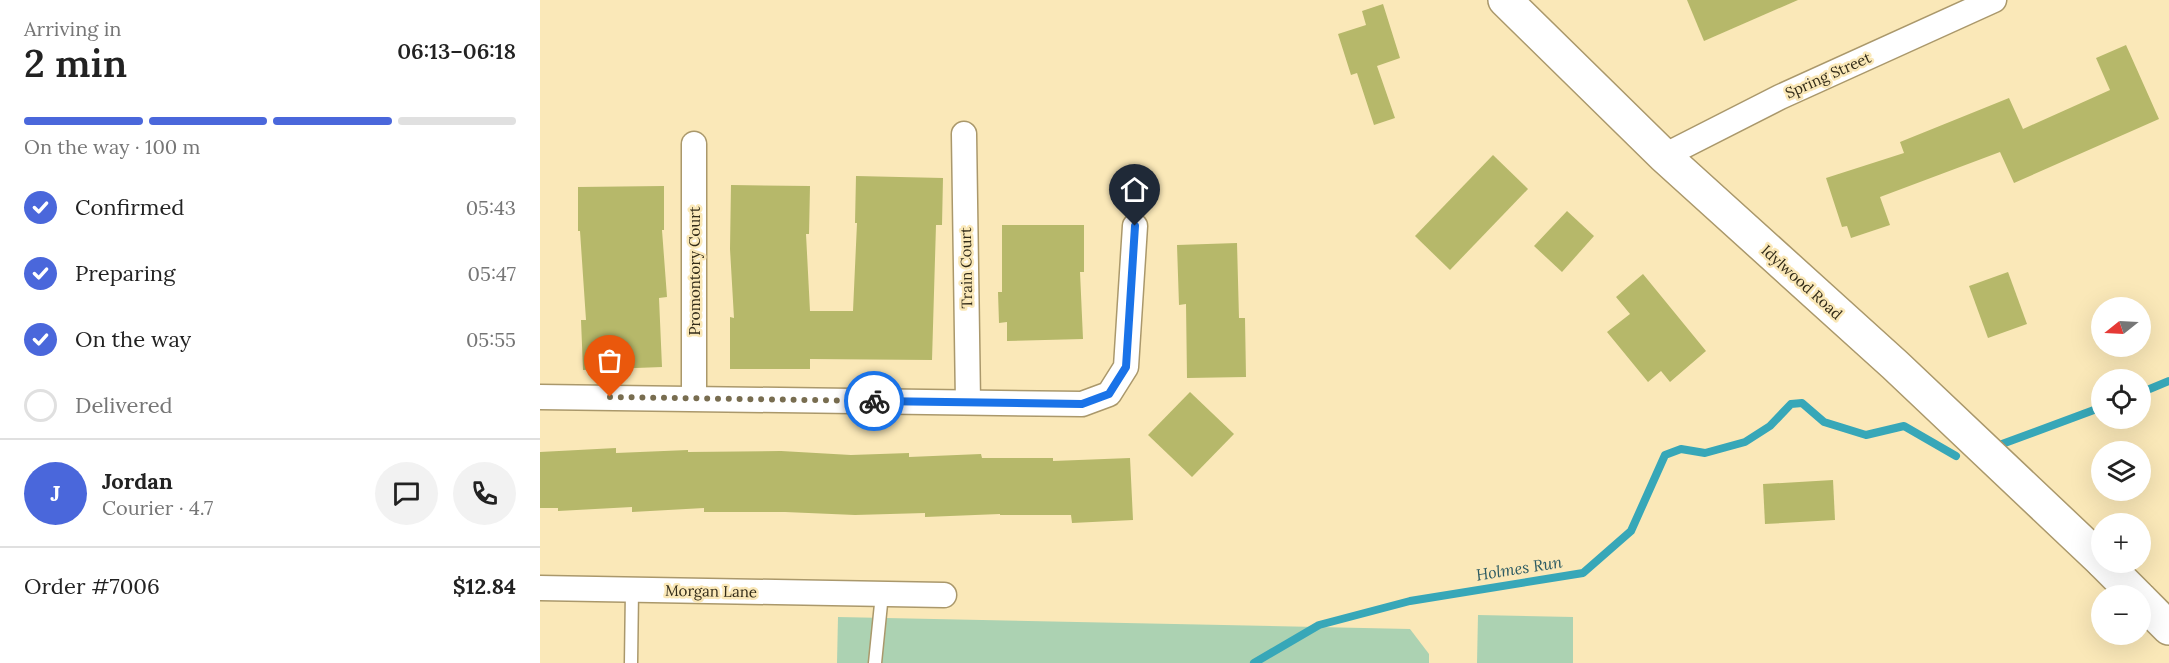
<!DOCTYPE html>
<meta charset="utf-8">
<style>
body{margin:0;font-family:Lora,serif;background:#f2f2f2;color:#222;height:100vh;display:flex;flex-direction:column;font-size:22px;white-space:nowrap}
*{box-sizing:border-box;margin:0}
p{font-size:20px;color:#767676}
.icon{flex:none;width:33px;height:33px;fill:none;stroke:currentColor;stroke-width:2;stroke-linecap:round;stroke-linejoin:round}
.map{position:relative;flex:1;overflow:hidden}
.panel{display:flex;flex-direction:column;background:#fff;width:540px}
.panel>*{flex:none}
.needle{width:39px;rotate:252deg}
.buttons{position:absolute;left:1551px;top:297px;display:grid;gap:12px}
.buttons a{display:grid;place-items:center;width:60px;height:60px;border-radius:50%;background:#fff;box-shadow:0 6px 24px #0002;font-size:30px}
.pin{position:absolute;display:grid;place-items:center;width:51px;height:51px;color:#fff;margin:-62px -26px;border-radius:50% 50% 50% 0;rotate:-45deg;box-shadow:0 0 6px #0007}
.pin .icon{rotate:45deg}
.courier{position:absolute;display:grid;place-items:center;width:60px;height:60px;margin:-30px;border:4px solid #1a73e8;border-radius:50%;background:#fff;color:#222;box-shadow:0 2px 8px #0007}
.summary em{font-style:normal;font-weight:600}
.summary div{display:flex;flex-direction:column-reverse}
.summary{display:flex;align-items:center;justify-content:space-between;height:102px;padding:0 24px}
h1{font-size:39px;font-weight:600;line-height:45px}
.bar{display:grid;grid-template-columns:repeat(4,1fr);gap:9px 6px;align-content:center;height:72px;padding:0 24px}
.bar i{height:8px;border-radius:4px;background:#e0e0e0}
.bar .on{background:#4a67db}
.bar p{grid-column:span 4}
.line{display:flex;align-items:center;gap:15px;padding:0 24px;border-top:2px solid #e0e0e0}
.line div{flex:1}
.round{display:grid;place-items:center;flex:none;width:63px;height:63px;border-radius:32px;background:#f2f2f2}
ol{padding:0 24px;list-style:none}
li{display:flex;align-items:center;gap:18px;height:66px}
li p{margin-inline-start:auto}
li .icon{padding:6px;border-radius:50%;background:#4a67db;color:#fff;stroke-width:4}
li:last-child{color:#767676}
li i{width:33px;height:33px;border:3px solid #e0e0e0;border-radius:50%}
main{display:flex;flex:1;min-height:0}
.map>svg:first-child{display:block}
.green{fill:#acd2b2}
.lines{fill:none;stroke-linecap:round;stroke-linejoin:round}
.stream{stroke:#37a7b8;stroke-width:8}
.building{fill:#b6b86a}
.lane-casing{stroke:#aa986b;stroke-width:15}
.street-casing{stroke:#aa986b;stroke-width:27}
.secondary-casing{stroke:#aa986b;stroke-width:36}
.lane{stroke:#fff;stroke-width:12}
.street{stroke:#fff;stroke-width:24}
.secondary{stroke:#fff;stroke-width:33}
.done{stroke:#786d50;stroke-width:6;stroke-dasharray:0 10.8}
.route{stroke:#1a73e8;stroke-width:8}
.labels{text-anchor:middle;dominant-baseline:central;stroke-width:5;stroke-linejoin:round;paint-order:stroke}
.street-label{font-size:15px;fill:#322b18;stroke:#fae8b8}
.water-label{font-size:16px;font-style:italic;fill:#2b5a62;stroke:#fae8b8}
</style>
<main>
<section class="panel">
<div class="summary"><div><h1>2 min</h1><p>Arriving in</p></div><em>06:13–06:18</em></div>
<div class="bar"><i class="on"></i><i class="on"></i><i class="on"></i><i></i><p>On the way · 100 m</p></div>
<ol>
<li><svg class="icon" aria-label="check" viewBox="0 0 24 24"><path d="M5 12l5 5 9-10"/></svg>Confirmed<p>05:43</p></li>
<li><svg class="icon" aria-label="check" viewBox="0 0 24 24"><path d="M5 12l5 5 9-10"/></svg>Preparing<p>05:47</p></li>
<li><svg class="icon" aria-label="check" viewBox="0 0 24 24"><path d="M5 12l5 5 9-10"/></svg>On the way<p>05:55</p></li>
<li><i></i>Delivered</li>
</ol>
<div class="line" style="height:108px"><b class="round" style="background:#4a67db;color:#fff">J</b><div><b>Jordan</b><p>Courier · 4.7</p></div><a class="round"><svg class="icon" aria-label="chat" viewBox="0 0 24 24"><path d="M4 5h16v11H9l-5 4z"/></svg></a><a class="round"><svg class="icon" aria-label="phone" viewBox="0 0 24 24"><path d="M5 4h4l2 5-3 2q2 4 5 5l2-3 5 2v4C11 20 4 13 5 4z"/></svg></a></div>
<div class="line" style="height:78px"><div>Order #7006</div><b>$12.84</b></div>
</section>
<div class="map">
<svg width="1629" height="663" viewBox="0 0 1629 663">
<rect width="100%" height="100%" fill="#fae8b8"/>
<g class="green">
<polygon points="938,615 1033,617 1033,663 937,663"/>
<polygon points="298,617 870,629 889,654 889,663 297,663"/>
</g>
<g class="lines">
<g class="stream">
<polyline points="1600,393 1629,381"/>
<polyline points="1462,444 1562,407"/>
<polyline points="714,663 779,625 870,601 1043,573 1091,531 1125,455 1141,449 1165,453 1205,442 1230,426 1251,404 1262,403 1284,422 1326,435 1364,426 1416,456"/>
</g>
</g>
<g class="building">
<polygon points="1147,0 1258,0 1164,41"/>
<polygon points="843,4 860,58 837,66 855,118 834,125 817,73 811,75 798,34 826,25 822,11"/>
<polygon points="1586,45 1619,119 1474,183 1460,152 1340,197 1350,225 1311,238 1307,226 1302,227 1286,178 1364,153 1360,142 1469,98 1483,129 1570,90 1556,58"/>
<polygon points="953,155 988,189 910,270 875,236"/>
<polygon points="316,176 403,178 402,225 396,225 392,360 270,359 270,369 190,369 190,317 194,318 190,249 191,185 270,186 269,234 266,234 270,311 313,311 317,223 315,223"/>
<polygon points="124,186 124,230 122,230 127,297 119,298 122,367 43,370 41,320 46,320 40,231 38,231 38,187"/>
<polygon points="1027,211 1054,236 1022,272 994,246"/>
<polygon points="462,225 544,225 544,272 540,272 543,339 467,341 467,322 459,323 458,292 462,292"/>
<polygon points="697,243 699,318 705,318 706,377 647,378 646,304 639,305 637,245"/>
<polygon points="1468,272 1487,324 1448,338 1429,286"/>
<polygon points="1103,274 1166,351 1130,382 1121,371 1108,382 1067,332 1090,314 1076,297"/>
<polygon points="650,392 694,434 652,477 608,435"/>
<polygon points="76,448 76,453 148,450 148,452 241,451 311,455 369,453 369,457 441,454 442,458 513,458 513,461 590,458 593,520 532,523 531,515 460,515 460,514 385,517 385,513 315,515 245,512 164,512 164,508 92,512 92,507 18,511 18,508 0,508 0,452"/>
<polygon points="1293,480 1295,520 1225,524 1223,484"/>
</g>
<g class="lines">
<g class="lane-casing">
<g id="lane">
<polyline points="91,663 92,590"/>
<polyline points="335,663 342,594"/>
</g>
</g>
<g class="street-casing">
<g id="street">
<polyline points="424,134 428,402"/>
<polyline points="1124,156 1240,97 1454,0"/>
<polyline points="0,397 542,404 569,394 586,367 595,226"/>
<polyline points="154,398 154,144"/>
<polyline points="0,588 404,595"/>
</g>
</g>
<g class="secondary-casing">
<g id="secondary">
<polyline points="965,0 1124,156 1355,365 1562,561"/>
<polyline points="1563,562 1597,596"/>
<polyline points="1600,599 1629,628"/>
</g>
</g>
<use href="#lane" class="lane"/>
<use href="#street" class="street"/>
<use href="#secondary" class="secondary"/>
</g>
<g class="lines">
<polyline class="done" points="70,397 334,401"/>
<polyline class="route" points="334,401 542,404 569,394 586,367 595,226"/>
</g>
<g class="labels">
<g class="street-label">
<text transform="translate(1288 75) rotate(-24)">Spring Street</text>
<text transform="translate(426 268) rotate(-91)">Train Court</text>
<text transform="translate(154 271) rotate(-90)">Promontory Court</text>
<text transform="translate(1262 282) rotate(42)">Idylwood Road</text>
<text transform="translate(171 591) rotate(1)">Morgan Lane</text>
</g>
<g class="water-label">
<text transform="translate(979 568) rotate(-9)">Holmes Run</text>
</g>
</g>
</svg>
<div class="buttons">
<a><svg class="needle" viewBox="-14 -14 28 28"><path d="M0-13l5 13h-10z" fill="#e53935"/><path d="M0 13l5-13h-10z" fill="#767676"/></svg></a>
<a><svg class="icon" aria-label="locate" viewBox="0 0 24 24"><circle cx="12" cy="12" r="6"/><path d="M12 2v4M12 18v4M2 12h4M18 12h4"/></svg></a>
<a><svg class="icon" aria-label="layers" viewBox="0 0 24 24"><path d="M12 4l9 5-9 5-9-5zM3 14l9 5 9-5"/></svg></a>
<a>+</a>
<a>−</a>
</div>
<div class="pin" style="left:70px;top:397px;background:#ea580c"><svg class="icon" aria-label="bag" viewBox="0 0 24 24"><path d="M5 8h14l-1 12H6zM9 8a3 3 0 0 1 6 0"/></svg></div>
<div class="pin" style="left:595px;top:226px;background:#1f2937"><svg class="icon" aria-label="home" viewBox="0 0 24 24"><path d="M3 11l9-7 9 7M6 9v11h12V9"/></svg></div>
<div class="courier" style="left:334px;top:401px"><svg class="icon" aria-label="bike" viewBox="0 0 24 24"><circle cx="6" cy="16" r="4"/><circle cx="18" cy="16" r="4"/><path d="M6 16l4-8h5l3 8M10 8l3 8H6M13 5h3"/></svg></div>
</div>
</main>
